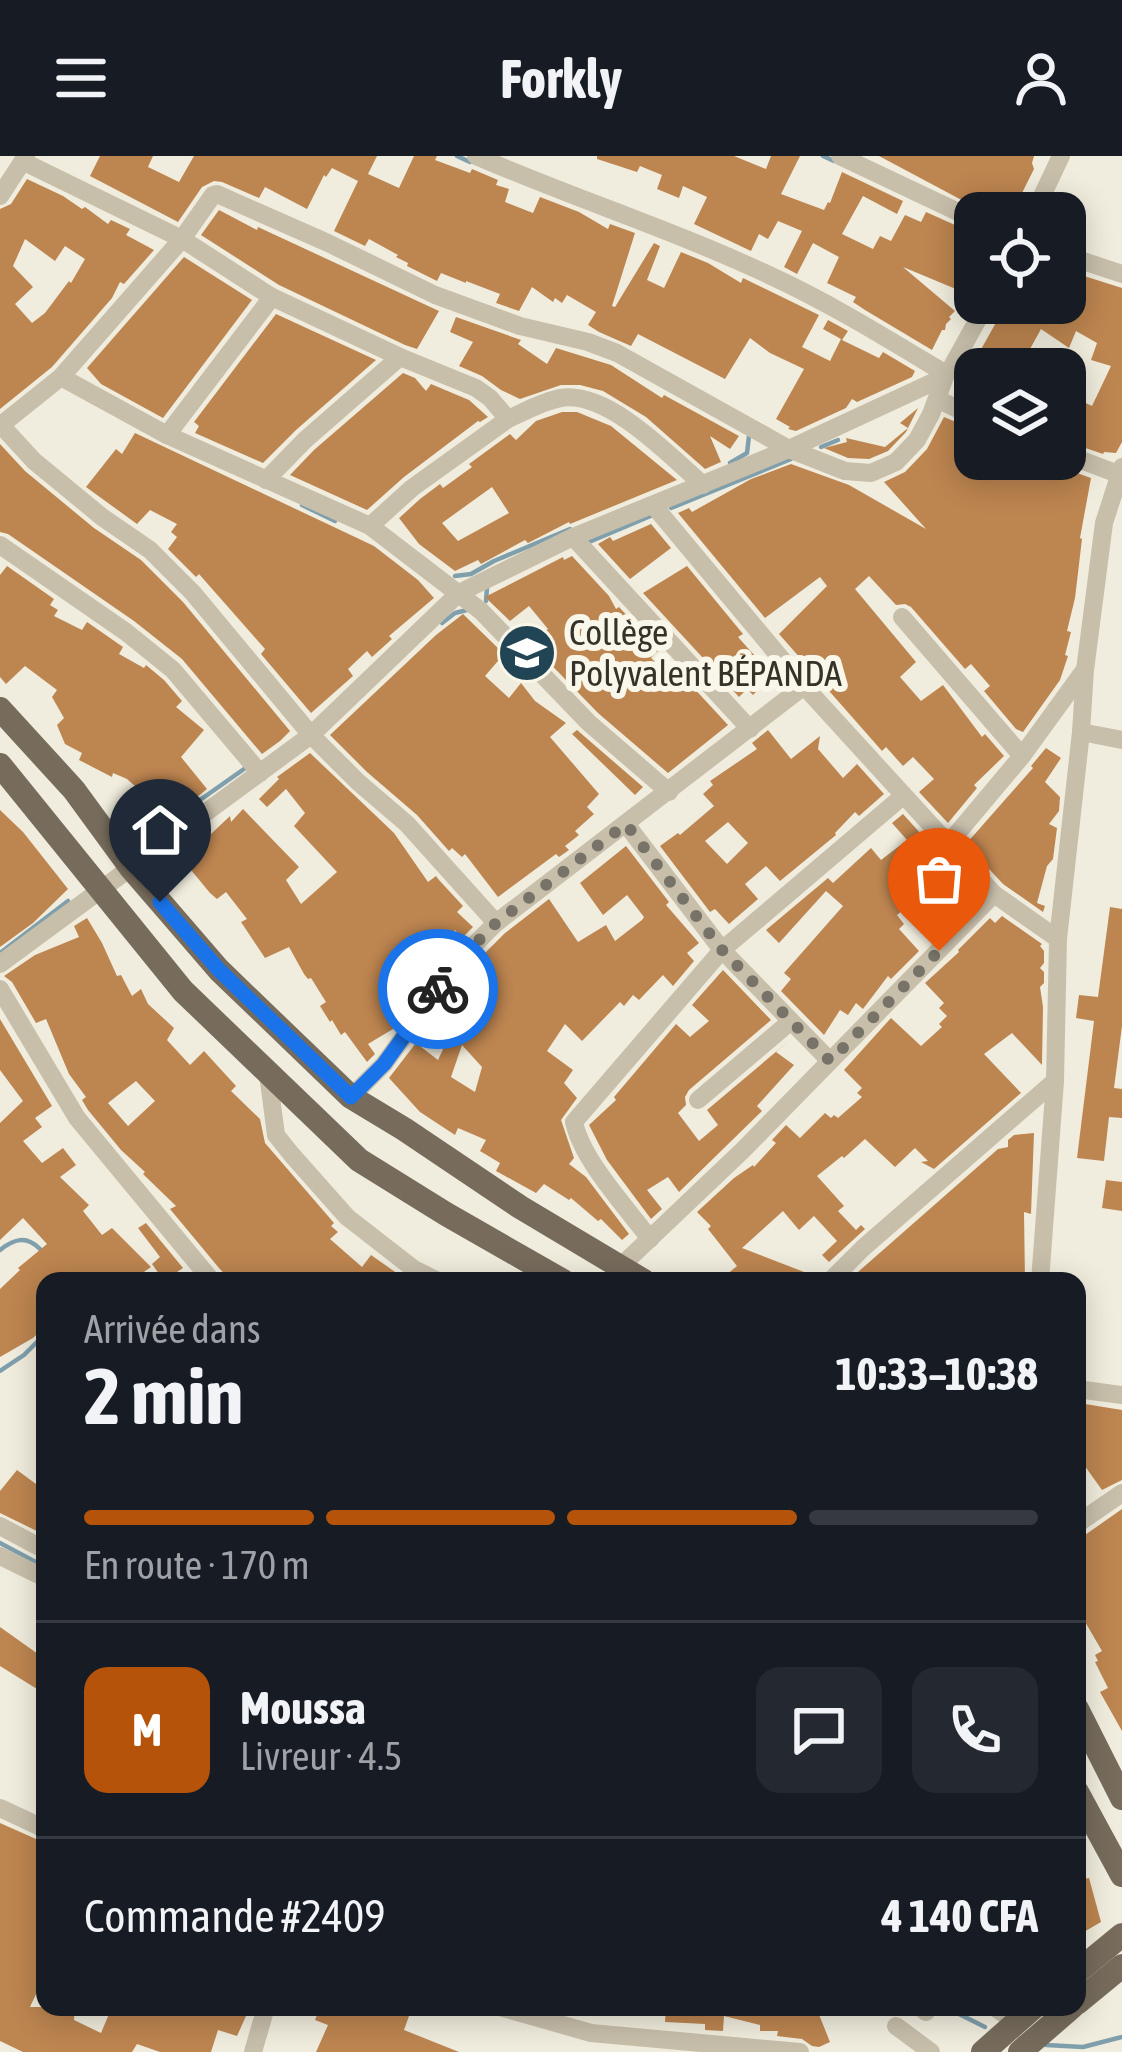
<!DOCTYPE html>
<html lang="fr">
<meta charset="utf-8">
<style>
body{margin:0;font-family:"Asap Condensed",sans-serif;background:#242831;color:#f1f3f6;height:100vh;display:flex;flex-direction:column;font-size:45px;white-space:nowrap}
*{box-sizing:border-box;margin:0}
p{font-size:39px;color:#9ea1a6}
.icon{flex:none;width:66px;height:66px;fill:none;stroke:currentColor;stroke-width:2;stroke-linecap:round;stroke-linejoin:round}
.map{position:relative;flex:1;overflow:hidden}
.sheet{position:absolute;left:36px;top:1116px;width:1050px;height:744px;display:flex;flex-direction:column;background:#171b24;border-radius:24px;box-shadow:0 6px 30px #0003}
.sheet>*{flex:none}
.tools{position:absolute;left:954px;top:36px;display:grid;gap:24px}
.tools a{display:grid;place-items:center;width:132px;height:132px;border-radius:24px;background:#171b24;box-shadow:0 6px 30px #0003;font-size:60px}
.pin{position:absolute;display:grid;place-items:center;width:102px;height:102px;color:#fff;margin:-123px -51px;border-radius:50% 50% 50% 0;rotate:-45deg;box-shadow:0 0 12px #0007}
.pin .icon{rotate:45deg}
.courier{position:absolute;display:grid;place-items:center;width:120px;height:120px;margin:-60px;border:9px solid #1a73e8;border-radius:50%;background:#fff;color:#222;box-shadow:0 3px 15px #0007}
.summary em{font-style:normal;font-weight:700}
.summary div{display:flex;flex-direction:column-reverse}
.summary{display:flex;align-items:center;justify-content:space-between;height:204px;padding:0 48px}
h1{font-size:78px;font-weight:700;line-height:90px}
.bar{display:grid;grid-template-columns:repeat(4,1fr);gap:18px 12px;align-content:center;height:144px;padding:0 48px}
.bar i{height:15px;border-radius:9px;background:#363941}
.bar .on{background:#b45309}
.bar p{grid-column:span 4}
.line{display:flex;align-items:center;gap:30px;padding:0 48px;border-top:3px solid #363941}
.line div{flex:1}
.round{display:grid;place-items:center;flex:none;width:126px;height:126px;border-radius:24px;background:#242831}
header{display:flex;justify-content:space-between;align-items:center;height:156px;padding:0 48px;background:#171b24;font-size:54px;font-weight:700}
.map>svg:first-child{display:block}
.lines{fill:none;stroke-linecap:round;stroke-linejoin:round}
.stream{stroke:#7f9fac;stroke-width:4.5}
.building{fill:#bd8550;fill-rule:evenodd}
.minor{stroke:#c8bfab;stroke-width:18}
.major{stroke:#776c5c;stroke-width:24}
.done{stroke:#777368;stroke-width:12;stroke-dasharray:0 21.6}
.route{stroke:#1a73e8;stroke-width:15}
.labels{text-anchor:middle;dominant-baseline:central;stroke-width:12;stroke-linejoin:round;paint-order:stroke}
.poi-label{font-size:36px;fill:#363129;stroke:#f9f6ea;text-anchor:start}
</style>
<header><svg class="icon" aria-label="menu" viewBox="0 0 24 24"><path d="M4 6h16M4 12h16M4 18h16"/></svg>Forkly<svg class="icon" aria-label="person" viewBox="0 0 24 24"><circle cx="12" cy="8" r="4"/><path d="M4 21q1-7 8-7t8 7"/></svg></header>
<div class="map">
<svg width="1122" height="1896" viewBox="0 0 1122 1896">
<rect width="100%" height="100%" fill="#f1edde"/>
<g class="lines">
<g class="stream">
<polyline points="457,0 470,6"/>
<polyline points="823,0 834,5"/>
<polyline points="821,291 838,284"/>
<polyline points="730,307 747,297 749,280"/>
<polyline points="302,349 335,365"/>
<polyline points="671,352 791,303"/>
<polyline points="589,386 653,359"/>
<polyline points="455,420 471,418 494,405 570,373"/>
<polyline points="486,445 487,432"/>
<polyline points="442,467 455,457 467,454"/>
<polyline points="200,644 244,613"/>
<polyline points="166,668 193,648"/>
<polyline points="0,797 68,745"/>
<path d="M0,1094C14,1083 26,1079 40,1093"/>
<polyline points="0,1215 24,1199 45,1178"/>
<polyline points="0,1387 45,1411"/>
<polyline points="945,1851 985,1871"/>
<polyline points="1046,1889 1083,1891 1122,1881"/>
</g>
</g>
<g class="building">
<polygon points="100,0 153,0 148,11 179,26 194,0 377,0 368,18 399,32 414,0 437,0 435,4 470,17 472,13 498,24 496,29 509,33 505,46 533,57 540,41 579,56 608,73 610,68 635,77 612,150 615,151 654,87 660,90 647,124 664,132 681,96 708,107 741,127 743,122 819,159 802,191 830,205 841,183 823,173 828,164 848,175 842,184 879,202 883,196 915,215 912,221 857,246 852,243 846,252 796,275 788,273 790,271 776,263 804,213 770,197 750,182 725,223 638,178 631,190 599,176 588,169 596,156 567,139 562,147 555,142 553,146 532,131 519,155 496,147 500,138 466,125 466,127 441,117 437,125 407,110 408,107 396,101 398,99 369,83 365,90 334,75 358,25 332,12 326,21 324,19 307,53 265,31 259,42 222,26 214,25 202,31 178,66 90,20"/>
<polygon points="597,0 734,0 766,13 771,0 800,0 781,38 824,54 828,46 830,47 842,16 903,45 897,58 863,40 842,78 873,93 880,80 891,85 905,59 921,66 926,56 975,78 975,141 903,111 955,155 949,161 951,163 946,168 945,174 942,174 932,194 865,154 853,146 856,141 827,127 839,101 813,87 797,118 784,111 802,75 778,65 768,83 759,78 751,95 694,68 707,41 683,30 679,42 657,33 662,19 640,10 637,16 597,3"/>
<polygon points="879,0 1034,0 1032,7 1034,13 1012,57 986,57"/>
<path d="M27,23L63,40L82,53L85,51L108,68L111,64L130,73L126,79L154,94L124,128L120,126L112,142L52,211L0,253V53L11,48ZM25,83L55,105L65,90L85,103L71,127L69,125L45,157L32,167L15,148L33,131L13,110Z"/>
<polygon points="219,54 257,74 258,71 439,155 417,193 405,189 279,129 201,79"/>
<polygon points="184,101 252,144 163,262 101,228 87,212"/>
<polygon points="1065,114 1122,132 1122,286 1116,297 1104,296 1103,298 1065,285 1065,237 1092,250 1111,210 1091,204 1097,187 1076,175 1069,192 1041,173 1019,213 970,213 1007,147 1065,147"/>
<polygon points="276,158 376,204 296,274 263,307 195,277 199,270 194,266"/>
<polygon points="456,161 521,184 518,188 547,208 556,192 611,209 662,242 664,239 739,280 730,293 710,280 721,306 705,313 646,261 603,235 580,229 561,229 520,243 501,234 482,220 459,210 473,186 450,176"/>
<polygon points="403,217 415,222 426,235 431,228 469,244 488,261 480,266 478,265 404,321 367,354 290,319 314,294"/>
<polygon points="918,252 906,276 888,295 869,303 848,302 824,292 847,286 846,282 885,291 908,272 900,267"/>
<path d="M562,256H577L611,270L677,324L570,368L569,366L528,387L525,384L481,408L478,404L455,415L419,388L399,362L397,364L420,343L440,328L443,332L472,311L469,308L510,278L516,284L536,265ZM492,331L509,357L458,385L442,367Z"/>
<polygon points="944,261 975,274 975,303 1053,303 1060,311 1091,322 1080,382 1082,383 1075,442 1067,475 1071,476 1065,499 1068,500 1060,524 1023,576 1016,573 984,535 990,530 971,508 965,513 911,451 905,448 896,449 869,420 855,433 916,506 900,521 921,545 943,529 982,581 985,578 1004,600 974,629 977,632 948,667 919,636 934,623 913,601 903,610 886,591 882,595 779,478 827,430 820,421 765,462 678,357 689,352 692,356 751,323 791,308 849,329 926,373 884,326 905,316 927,293"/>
<polygon points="135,277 374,390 418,424 434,442 389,480 392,483 372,501 367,495 348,513 353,520 311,557 261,498 265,493 199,418 196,421 168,393 177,381 171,376 177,368 150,354 137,368 86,331 116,293 122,298"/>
<polygon points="0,288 25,315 94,372 141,404 183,446 290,575 280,585 262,598 182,503 134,465 8,378 0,376"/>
<polygon points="651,368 671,392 630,423 598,388 610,381 613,385"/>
<polygon points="572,400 609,440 616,453 619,451 659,494 651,502 672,522 678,515 728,569 668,617 598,557 531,488 548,473 529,450 510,465 485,441 563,401 564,404"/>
<polygon points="7,410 54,443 50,449 58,454 54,460 82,474 87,466 123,491 119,498 144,512 146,509 164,524 182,545 176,551 204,574 181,601 207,633 192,645 187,638 178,646 176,643 150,670 140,661 152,648 146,640 127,623 113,617 112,621 79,604 82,597 65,588 57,569 64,562 52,541 57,534 25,510 6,528 0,521 0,419"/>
<polygon points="687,410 743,478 738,481 755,500 754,501 772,519 753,539 747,533 739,541 643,437"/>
<polygon points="463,458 504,498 485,520 509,542 521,527 535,545 566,567 550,581 599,638 587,651 594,658 575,675 579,679 565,690 569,694 559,701 556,698 498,741 465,698 462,701 452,692 449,695 417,659 367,616 330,579 436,479"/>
<polygon points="577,574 643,631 635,639 572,578"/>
<path d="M768,574L791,603L820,580L818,593L843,622L857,608L884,638L859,660L855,656L835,677L836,679L780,725L766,710L745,728L758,743L729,768L715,753L710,756L660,690L678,677L680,679L714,650L703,638L713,629L710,625L757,593L752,587ZM728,666L748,687L727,708L705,685Z"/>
<polygon points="1046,592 1061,602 1045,626 1060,641 1059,655 1049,668 1057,672 1053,703 1047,710 1037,747 1045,750 1043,756 1003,728 966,688 1033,612 1031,610"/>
<polygon points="310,597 394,677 428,726 436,720 439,724 463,750 457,756 473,771 462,782 455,774 435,799 442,805 393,873 368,888 375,898 367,906 345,876 341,879 332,864 330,866 320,850 326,846 311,822 308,823 304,818 289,791 265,802 241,766 247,763 226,736 217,743 210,737 177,697 188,688 193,695 230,660 231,666 243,653 299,711 286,724 301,748 337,716 294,670 305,657 286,633 267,651 259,643 279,623 277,621"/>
<polygon points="0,654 23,676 68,733 33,767 0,791"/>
<polygon points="903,658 975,738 947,766 922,729 898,747 903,754 897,759 904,768 899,773 919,795 891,823 888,820 863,853 856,847 848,859 840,854 824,879 781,835 791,823 784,817 843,750 826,735 779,787 766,774 828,722 833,727 871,692 881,704 907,684 892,667"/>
<path d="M626,690L669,746L666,749L699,787L687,797L694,805L673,830L663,819L639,844L633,839L624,850L620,846L582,885L565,868L547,895L573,914L564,927L577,942L561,964L574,1002L569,1008L586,1021L629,1078L622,1084L601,1063L598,1065L571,1042L569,1044L544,1028L536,1037L496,1015L500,1007L480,995L486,984L458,972L455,979L420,956L389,922L416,887L438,904L453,872L448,865L459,852L448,842L458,829L472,844L475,841L478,844L494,827L484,810L492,806L485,797L505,777L549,743L578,786L606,769L615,785L642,764L644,761L627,739L603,759L580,727ZM462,889L482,911L475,936L451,921Z"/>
<polygon points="1110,751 1122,753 1122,870 1114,932 1122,933 1122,962 1109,961 1104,1005 1077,1002 1094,865 1076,862 1079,839 1098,841"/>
<polygon points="1002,760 1042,788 1040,790 1044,795 1044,807 1040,812 1044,816 1044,827 1040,831 1043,851 1042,909 1012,877 984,898 1021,937 934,1013 921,1006 928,1005 915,992 895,1011 865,983 844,1002 842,1000 817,1020 844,1050 838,1055 856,1074 861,1069 865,1073 829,1106 822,1099 837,1085 814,1060 799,1074 783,1055 742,1092 817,1121 817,1125 719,1125 737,1110 708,1073 711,1070 697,1056 734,1022 753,1009 754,1011 776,987 772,984 786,969 800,982 825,957 831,962 834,959 838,962 862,941 857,937 862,932 844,914 891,862 921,890 942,871 939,868 947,860 939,852 944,847 925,827 959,796 958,794 990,762 995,767"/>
<path d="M87,762L102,787L117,820L121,819L132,840L141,833L148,848L174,872L167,884L190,909L204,895L236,930L231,935L260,963L265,987L334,1067L331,1070L338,1076L330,1083L362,1111L371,1099L408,1125H231L219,1112L170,1053L176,1050L143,1018L145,1016L121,994L88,954L82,944L86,941L69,918L46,863L36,867L12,826L4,820L35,799L79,781L74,770ZM136,925L155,945L128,970L108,947Z"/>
<polygon points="723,814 771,864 689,934 685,941 686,949 678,957 699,985 718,969 707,954 790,884 776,896 794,909 757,950 762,955 679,1036 668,1021 647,1034 662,1053 651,1063 607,1004 589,969 616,944 614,941 676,868 690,881 709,865 692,849"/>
<polygon points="0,863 52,950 35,962 42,971 23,985 42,1007 63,992 76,1009 60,1021 89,1049 83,1055 102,1079 112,1072 151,1111 131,1125 45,1125 45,1171 33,1182 0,1201 0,1133 20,1114 18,1112 47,1088 23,1062 0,1084 0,967 23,945 0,914"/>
<polygon points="1034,977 1031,1058 1024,1056 1025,1125 918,1125 917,1118 858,1116 998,993 1008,991 1008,984 1014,979"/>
<polygon points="1106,1024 1122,1026 1122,1055 1102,1052"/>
<polygon points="146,1067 183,1112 164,1125 152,1108 160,1101 138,1072"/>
<polygon points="1085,1248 1122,1254 1122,1324 1102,1334 1077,1299 1077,1263 1083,1265"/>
<polygon points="17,1314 36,1328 45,1318 45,1352 38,1362 45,1369 45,1379 0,1357 0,1335"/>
<polygon points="1122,1353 1122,1575 1100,1536 1108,1532 1095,1506 1098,1505 1095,1499 1102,1495 1077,1452 1077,1381 1085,1379"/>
<polygon points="0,1471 45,1503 45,1538 0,1510"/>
<polygon points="0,1667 45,1687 45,1819 30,1851 75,1851 74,1864 101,1877 112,1851 242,1851 240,1857 246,1860 237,1880 218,1874 211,1896 160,1896 137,1888 132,1896 23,1896 0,1885"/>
<polygon points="1089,1722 1101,1766 1077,1780 1077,1724"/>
<polygon points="320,1851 390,1851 409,1860 404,1874 459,1896 316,1896 328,1869 315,1864"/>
<polygon points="666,1851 792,1851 792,1857 818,1856 830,1886 819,1891 812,1890 802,1883 777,1880 778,1875 760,1875 760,1869 724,1860 723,1875 705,1874 705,1868 665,1866"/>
</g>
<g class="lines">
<g class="minor">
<path d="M476,0C573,42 673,74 769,119C830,147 888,183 946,218L931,258L917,284L896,306L871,317L845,315L789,293L617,197L588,186L520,170L435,139L328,87L217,38L213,39L182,83L61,221L1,269L34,305L102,361L150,394L193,437L311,579L358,626L407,668L496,767"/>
<polyline points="840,0 975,64"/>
<polyline points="24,6 182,83 272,141 400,201 476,232 490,242 508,263 412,332 370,370"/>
<polyline points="0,40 26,0"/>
<polyline points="1034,57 1061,0"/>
<polyline points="1065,99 1122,118"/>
<polyline points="61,221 167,279 370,370 481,455 589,567 669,636"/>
<polyline points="937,243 975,261"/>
<path d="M508,263C524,256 543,245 561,242C608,234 671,301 703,329"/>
<polyline points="167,279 272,141"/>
<polyline points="1065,298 1118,318"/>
<polyline points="266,324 305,284 400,201"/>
<polyline points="573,381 750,573"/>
<polyline points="0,389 126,476 173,514 260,617"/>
<polyline points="902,461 1022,600"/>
<polyline points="1081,576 1122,584"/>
<polyline points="626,668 722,794 830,905"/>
<polyline points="949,687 1022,600 1083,516"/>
<polyline points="994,738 1058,783"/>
<polyline points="0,808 311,579 459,437 573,381 789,293 940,223 951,212 987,147"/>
<polyline points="0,833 77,962 212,1125"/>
<polyline points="268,918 276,979 292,999 347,1061 414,1113 438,1125"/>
<polyline points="351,941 384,908 461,802 496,767 804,530"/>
<polyline points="698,944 790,866"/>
<path d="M650,1083C626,1051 582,1004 574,966L722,794L903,640"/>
<polyline points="621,1110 742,995 994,738 804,530 654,350"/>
<polyline points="830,1125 863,1092 1055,925"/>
<polyline points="1040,1125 1055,925 1058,783 1081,576 1085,514 1104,367 1122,311"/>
<polyline points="1077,1233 1122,1239"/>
<polyline points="1077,1368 1122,1337"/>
<polyline points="0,1370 45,1394"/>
<polyline points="0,1400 45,1422"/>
<polyline points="0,1652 45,1673"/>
<polyline points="500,1851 591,1877 800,1896"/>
<polyline points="920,1851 926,1856"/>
<polyline points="994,1851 1016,1866"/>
<polyline points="896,1870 931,1896"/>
<polyline points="253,1896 266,1851"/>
</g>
<g class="major">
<polyline points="0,553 74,634 131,712 219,814 351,941 404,973 520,1051 644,1125"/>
<polyline points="0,609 183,835 359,1004 446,1058 563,1125"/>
<polyline points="1077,1553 1122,1642"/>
<polyline points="1077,1636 1122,1719"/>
<polyline points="1077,1816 1122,1779"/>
<polyline points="1077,1847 1122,1810"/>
<polyline points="983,1896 1034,1851"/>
<polyline points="1020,1896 1072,1851"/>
</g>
</g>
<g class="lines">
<polyline class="done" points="438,833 461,802 496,767 626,668 722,794 830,905 939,795"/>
<polyline class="route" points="160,746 219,814 351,941 384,908 438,833"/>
</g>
<defs>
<g id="school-disc" transform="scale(3)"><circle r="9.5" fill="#224555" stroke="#f9f6ea"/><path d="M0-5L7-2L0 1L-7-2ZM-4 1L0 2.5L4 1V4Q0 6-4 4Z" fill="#fff"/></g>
</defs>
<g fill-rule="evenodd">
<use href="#school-disc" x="527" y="497"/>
</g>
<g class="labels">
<g class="poi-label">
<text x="569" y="476">Collège<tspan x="569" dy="41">Polyvalent BÉPANDA</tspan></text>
</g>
</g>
</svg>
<div class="tools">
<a><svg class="icon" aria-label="locate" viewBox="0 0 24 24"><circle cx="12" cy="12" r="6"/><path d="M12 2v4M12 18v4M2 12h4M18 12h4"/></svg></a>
<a><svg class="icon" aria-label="layers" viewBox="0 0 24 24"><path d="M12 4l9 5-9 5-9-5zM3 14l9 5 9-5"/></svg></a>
</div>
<div class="pin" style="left:939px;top:795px;background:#ea580c"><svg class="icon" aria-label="bag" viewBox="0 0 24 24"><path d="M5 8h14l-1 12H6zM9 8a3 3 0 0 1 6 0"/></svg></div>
<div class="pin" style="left:160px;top:746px;background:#1f2937"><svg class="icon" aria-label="home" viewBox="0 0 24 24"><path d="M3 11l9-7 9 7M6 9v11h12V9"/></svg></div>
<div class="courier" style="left:438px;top:833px"><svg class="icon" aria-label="bike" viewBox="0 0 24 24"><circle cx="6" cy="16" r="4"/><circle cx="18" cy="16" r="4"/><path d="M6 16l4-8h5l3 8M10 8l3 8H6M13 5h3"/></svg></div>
<section class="sheet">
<div class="summary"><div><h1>2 min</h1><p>Arrivée dans</p></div><em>10:33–10:38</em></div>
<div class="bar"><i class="on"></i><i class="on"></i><i class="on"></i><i></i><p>En route · 170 m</p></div>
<div class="line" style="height:216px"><b class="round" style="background:#b45309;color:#fff">M</b><div><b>Moussa</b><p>Livreur · 4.5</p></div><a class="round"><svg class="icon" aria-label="chat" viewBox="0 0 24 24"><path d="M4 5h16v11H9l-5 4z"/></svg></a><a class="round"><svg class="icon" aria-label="phone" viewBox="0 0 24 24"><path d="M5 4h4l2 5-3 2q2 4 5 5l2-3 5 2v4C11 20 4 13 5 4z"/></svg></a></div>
<div class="line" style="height:156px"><div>Commande #2409</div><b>4 140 CFA</b></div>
</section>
</div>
